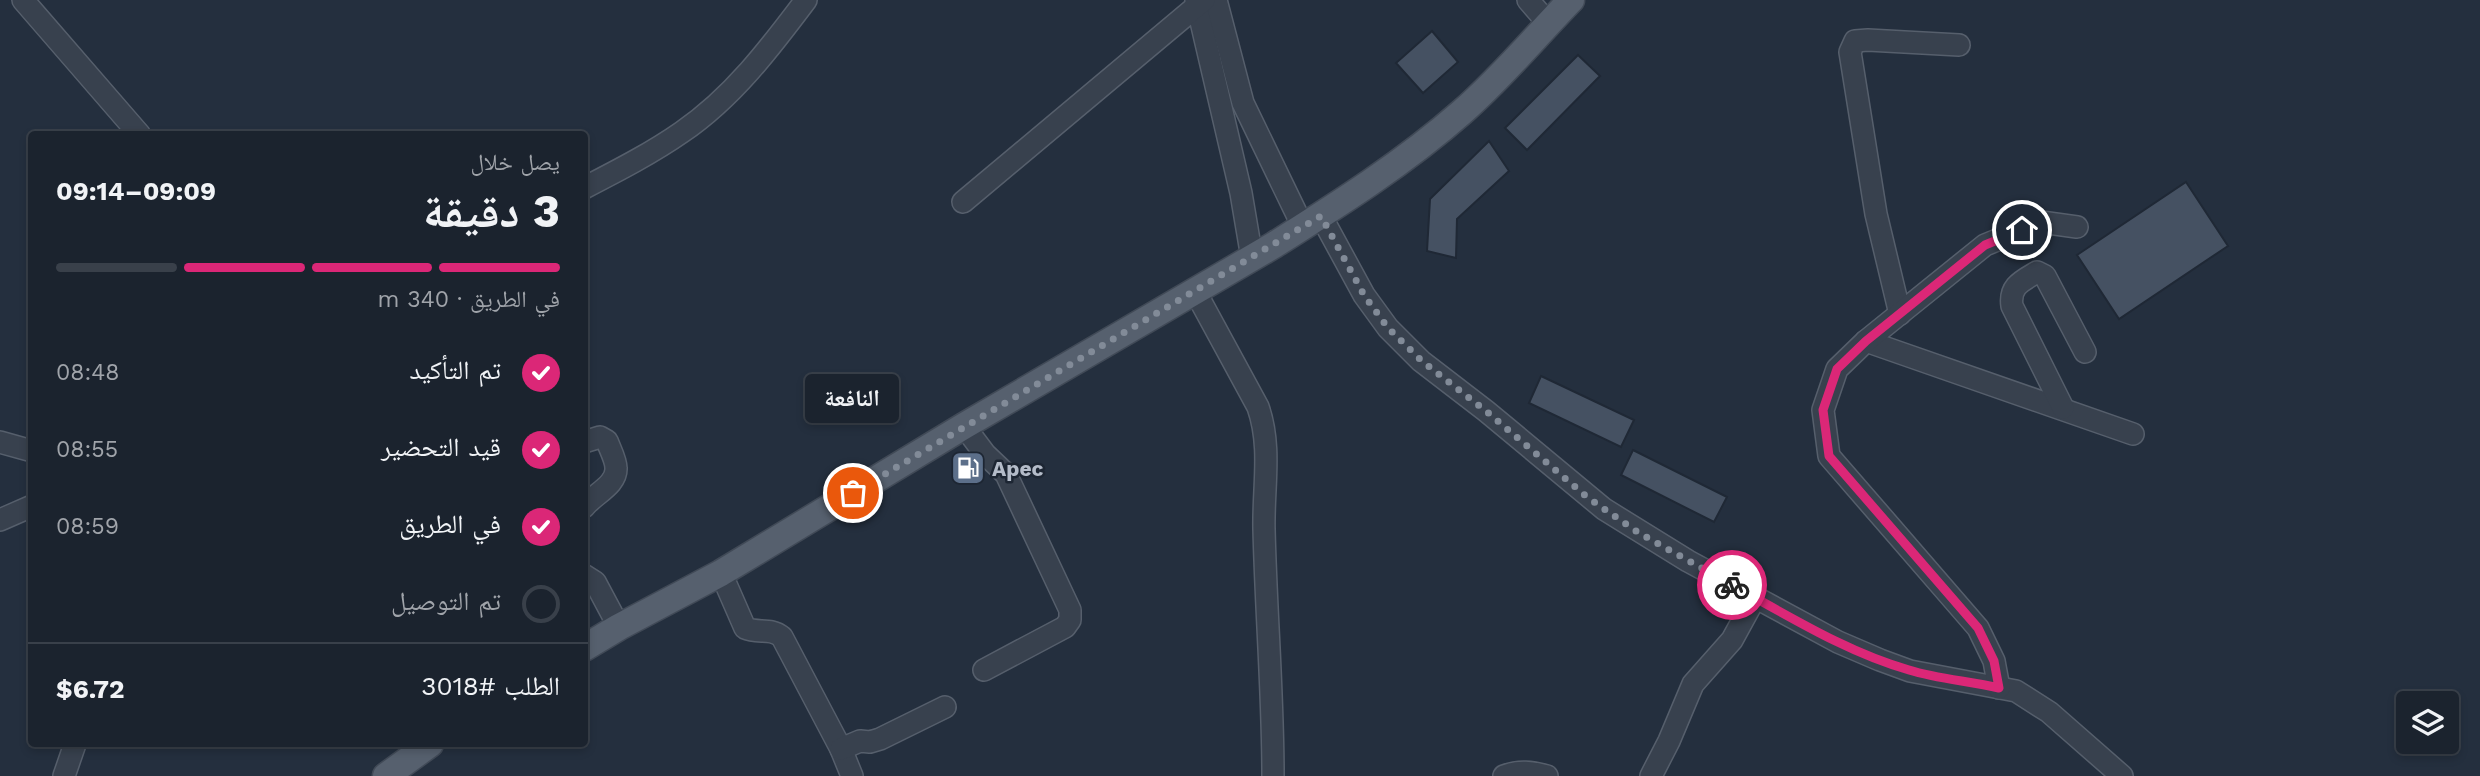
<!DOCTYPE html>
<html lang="ar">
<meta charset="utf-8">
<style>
body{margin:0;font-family:"Work Sans","Noto Naskh Arabic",sans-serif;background:#282f3a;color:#f1f3f6;direction:rtl;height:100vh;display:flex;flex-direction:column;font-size:26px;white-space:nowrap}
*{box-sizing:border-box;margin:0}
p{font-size:23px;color:#a0a4aa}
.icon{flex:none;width:38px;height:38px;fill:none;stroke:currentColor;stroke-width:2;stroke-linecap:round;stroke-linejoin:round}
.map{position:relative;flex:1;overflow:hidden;direction:ltr}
.side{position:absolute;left:28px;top:131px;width:560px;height:616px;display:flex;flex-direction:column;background:#1b232e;border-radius:7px;box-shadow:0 4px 10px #0003,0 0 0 2px #39404a;direction:rtl}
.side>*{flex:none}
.tools{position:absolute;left:2396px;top:691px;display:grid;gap:14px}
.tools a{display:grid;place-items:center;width:63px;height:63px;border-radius:7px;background:#1b232e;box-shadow:0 4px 10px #0003,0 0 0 2px #39404a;font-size:35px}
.pin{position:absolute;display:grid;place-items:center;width:60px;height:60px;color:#fff;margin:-30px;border:4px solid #fff;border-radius:50%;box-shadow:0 2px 7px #0007}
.courier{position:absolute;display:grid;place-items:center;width:70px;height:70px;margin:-35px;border:5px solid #db2777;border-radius:50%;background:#fff;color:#222;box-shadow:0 2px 9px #0007}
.bubble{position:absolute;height:49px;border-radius:7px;background:#1b232e;box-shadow:0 4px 10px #0003,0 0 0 2px #39404a;font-size:23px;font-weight:700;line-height:49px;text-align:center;direction:rtl}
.headline em{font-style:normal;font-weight:700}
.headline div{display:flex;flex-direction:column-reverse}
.headline{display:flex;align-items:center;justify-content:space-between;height:119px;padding:0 28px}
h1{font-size:46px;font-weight:700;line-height:52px}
.bar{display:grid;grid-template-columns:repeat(4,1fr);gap:10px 7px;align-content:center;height:84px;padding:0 28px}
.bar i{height:9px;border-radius:5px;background:#39404a}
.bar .selected{background:#db2777}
.bar p{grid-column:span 4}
.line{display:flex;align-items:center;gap:18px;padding:0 28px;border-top:2px solid #39404a}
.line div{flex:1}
ol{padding:0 28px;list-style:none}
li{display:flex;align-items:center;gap:21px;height:77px}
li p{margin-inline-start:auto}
li .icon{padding:7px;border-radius:50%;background:#db2777;color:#fff;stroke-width:4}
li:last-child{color:#a0a4aa}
li i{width:38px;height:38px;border:4px solid #39404a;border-radius:50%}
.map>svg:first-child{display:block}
.building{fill:#455162;stroke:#1f2835;stroke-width:2}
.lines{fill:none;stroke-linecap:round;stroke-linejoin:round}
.minor-casing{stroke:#565f6c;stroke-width:24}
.major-casing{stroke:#414a57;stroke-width:29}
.minor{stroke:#38414e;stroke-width:21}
.major{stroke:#56606e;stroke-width:26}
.done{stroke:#828b98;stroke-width:7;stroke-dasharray:0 12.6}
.route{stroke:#db2777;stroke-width:9}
.labels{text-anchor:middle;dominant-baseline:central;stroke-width:5;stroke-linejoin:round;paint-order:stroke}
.poi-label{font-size:21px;font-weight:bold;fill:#b4bcc9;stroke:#1d2633;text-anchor:start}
</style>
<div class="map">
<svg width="2480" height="776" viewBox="0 0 2480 776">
<rect width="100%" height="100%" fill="#242f3e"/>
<g class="building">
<polygon points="1432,31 1458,62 1423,93 1396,63"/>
<polygon points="1578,55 1600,76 1527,150 1505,128"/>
<polygon points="1489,141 1509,171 1457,219 1456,258 1427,251 1430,199"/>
<polygon points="2186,182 2228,246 2119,319 2077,255"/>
<polygon points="1541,376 1634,420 1621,447 1529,403"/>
<polygon points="1633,450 1727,497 1714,522 1621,475"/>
</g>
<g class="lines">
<g class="minor-casing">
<g id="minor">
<polyline points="23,0 140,135"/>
<polyline points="1196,0 1241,193 1252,258"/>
<polyline points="1216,0 1243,103 1303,227"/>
<polyline points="1528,0 1548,23"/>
<path d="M584,188C617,171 652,153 682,132C732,98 770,48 806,0"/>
<polyline points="963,202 1204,0"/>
<polyline points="1321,216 1364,295 1388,328 1421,361 1486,411 1604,509 1688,561 1838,642 1880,660 1910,671 2016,691 2049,712 2122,776"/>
<path d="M1195,291L1258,407C1272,447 1263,488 1264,529C1266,612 1273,694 1273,776"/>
<polyline points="1900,314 1876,214 1850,52 1855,41 1868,40 1959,45"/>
<polyline points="1866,341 2133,434"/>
<path d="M2063,408L2012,306C2009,286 2022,281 2037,272L2045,276L2085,352"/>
<polyline points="964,426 985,454 1006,474 1070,610 1070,620 1065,627 984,670"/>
<polyline points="0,442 32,451"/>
<path d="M584,442L600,437L607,441C610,449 616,460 616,468C617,485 594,494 584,507"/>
<polyline points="0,520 32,506"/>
<path d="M721,573L745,628C758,634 770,627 782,637L841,749L852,776"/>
<polyline points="584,575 595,582 619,627"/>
<polyline points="1999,688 1994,661 1978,628 1829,456 1823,410 1837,369 1866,341 1985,245 2041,222 2077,227"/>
<polyline points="841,749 860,741 870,742 880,739 945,707"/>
<polyline points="64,776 75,744"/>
<path d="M1504,776C1519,770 1532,772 1547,776"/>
<polyline points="1651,776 1669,741 1693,684 1732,640 1755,598"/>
</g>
</g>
<g class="major-casing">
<g id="major">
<path d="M584,648L619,627L721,573L964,426L1274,245C1339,204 1404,163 1462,112C1501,78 1535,37 1571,0"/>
<polyline points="386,776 430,744"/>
</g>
</g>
<use href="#minor" class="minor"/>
<use href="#major" class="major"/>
</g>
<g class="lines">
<polyline class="done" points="853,493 1321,216 1364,295 1388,328 1422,361 1486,411 1587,497 1639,533 1732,585"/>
<path class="route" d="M1732,585C1789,616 1846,652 1909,670C1938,679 1969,681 1999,688L1994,661L1978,628L1829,456L1823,410L1837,369L1866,341L1985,245L2022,230"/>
</g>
<defs>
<g id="fuel-square" transform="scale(1.75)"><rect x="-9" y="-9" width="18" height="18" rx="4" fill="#5c6f8a" stroke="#1d2633"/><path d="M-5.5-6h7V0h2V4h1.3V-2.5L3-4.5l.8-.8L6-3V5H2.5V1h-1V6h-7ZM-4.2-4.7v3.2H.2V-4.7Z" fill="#fff"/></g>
</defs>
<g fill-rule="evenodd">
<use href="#fuel-square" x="968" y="468"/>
</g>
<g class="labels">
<g class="poi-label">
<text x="992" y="468">Apec</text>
</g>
</g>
</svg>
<div class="tools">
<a><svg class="icon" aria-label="layers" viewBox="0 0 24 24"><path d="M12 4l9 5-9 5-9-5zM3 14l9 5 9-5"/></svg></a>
</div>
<div class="pin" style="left:853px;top:493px;background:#ea580c"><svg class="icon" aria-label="bag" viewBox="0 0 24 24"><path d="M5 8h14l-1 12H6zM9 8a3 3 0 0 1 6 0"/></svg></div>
<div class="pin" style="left:2022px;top:230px;background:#1f2937"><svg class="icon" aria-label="home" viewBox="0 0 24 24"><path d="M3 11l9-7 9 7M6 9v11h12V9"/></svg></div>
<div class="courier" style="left:1732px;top:585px"><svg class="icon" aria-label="bike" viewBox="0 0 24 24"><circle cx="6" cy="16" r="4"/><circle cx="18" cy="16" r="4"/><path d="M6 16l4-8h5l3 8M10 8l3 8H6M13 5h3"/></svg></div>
<div class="bubble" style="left:805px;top:374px;width:94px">النافعة</div>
<section class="side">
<div class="headline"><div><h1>3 دقيقة</h1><p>يصل خلال</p></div><em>09:09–09:14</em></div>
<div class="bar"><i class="selected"></i><i class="selected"></i><i class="selected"></i><i></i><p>في الطريق · 340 m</p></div>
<ol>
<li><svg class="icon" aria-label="check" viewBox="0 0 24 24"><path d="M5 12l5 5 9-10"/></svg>تم التأكيد<p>08:48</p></li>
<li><svg class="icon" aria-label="check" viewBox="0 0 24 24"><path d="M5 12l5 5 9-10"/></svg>قيد التحضير<p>08:55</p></li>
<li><svg class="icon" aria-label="check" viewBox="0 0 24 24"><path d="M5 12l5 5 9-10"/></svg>في الطريق<p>08:59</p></li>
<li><i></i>تم التوصيل</li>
</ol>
<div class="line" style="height:91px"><div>الطلب #3018</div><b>$6.72</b></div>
</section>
</div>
